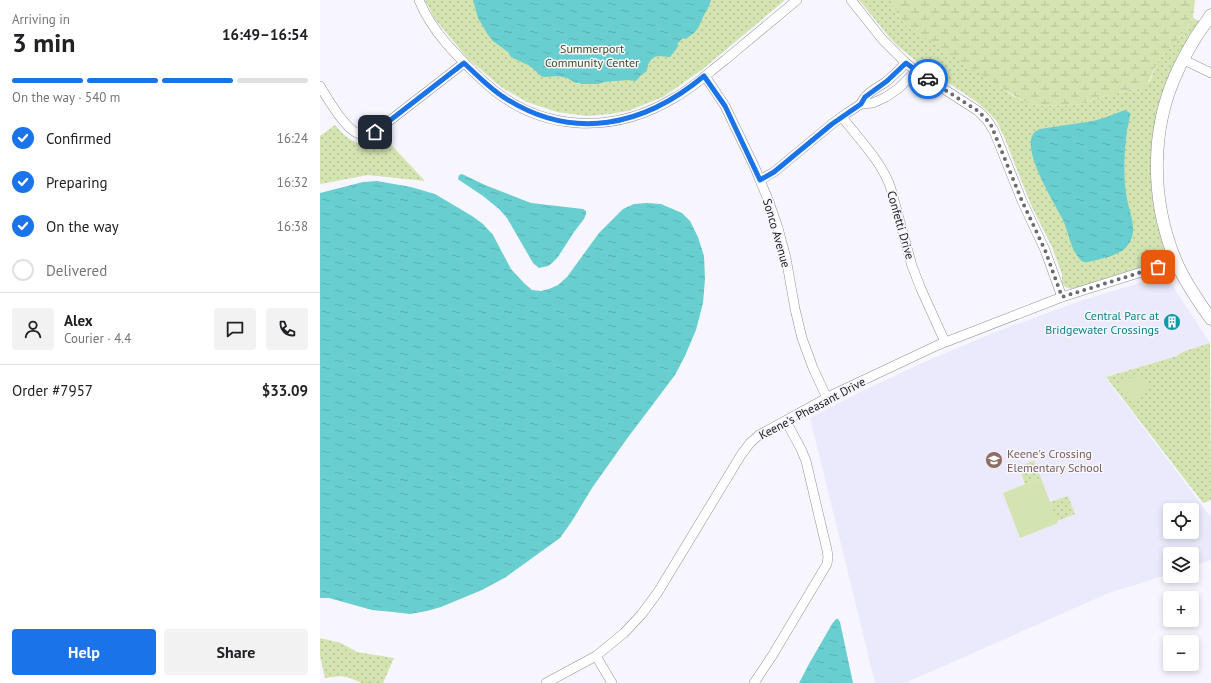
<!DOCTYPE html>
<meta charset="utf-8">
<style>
body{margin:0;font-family:"PT Sans",sans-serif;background:#f2f2f2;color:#202124;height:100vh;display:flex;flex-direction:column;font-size:15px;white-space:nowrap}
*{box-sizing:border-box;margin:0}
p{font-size:13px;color:#757577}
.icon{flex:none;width:22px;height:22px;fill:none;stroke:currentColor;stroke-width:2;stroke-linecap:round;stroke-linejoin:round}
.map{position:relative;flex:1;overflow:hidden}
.sheet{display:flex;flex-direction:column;background:#fff;width:320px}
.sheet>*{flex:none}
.fabs{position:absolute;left:843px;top:503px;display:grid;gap:8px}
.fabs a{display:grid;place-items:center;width:36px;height:36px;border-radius:4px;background:#fff;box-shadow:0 2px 6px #0003;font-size:20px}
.pin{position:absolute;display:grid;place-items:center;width:34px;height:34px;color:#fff;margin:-17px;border-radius:8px;box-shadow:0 2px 6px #0006}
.courier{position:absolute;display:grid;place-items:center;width:40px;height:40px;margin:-20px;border:3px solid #1a73e8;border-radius:50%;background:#fff;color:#222;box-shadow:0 1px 5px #0007}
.summary em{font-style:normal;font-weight:700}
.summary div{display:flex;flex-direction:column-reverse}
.summary{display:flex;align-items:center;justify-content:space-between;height:68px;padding:0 12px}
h1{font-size:26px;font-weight:700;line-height:30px}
.bar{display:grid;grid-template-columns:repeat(4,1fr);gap:6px 4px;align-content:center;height:48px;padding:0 12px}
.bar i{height:5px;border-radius:3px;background:#e0e0e0}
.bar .current{background:#1a73e8}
.bar p{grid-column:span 4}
.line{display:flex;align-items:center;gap:10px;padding:0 12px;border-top:1px solid #e0e0e0}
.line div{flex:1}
.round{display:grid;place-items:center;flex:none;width:42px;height:42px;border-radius:4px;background:#f2f2f2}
ol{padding:0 12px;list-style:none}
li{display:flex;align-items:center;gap:12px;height:44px}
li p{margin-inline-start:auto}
li .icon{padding:4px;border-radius:50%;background:#1a73e8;color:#fff;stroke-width:4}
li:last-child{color:#757577}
li i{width:22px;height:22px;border:2px solid #e0e0e0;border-radius:50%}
.cta{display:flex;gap:8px;margin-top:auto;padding:8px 12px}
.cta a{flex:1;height:46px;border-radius:4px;background:#1a73e8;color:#fff;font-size:16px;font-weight:700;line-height:46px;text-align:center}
.cta a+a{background:#f2f2f2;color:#202124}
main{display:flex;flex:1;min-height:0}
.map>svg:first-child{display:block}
.built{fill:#eaeafc;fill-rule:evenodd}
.wetland{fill:url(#wetland-marsh)}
.park{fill:url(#park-dots)}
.garden{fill:#d4e4b1}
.water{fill:url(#water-ripples)}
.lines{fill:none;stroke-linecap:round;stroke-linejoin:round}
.street-casing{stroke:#91919b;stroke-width:10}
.secondary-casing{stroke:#91919b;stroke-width:13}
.street{stroke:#fff;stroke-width:9}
.secondary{stroke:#fff;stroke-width:12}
.done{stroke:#6b6b71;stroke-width:4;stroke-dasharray:0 7.2}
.route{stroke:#1a73e8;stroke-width:5}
.labels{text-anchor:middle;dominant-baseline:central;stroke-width:3;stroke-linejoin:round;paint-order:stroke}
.park-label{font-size:12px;fill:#3f4b18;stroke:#f7f6ff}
.street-label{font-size:12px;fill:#202024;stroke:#f7f6ff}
.culture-label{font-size:12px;fill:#0d838f;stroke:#f7f6ff;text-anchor:end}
.education-label{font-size:12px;fill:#785e54;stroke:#f7f6ff;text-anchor:start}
</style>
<main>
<section class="sheet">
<div class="summary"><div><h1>3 min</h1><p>Arriving in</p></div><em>16:49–16:54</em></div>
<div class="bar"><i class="current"></i><i class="current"></i><i class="current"></i><i></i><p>On the way · 540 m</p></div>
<ol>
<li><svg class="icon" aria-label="check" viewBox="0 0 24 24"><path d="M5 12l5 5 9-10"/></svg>Confirmed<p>16:24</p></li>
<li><svg class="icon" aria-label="check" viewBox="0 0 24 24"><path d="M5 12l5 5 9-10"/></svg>Preparing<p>16:32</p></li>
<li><svg class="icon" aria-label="check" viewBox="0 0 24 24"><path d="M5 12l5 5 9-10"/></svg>On the way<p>16:38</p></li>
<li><i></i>Delivered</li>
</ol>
<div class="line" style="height:72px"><a class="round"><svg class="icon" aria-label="person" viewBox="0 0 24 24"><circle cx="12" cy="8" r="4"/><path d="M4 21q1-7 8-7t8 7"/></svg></a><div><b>Alex</b><p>Courier · 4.4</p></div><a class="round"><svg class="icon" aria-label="chat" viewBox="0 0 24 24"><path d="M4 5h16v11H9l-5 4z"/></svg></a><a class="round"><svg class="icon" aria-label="phone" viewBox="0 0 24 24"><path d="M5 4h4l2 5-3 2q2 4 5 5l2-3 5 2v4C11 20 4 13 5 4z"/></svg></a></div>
<div class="line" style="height:52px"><div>Order #7957</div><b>$33.09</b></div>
<div class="cta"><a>Help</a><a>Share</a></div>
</section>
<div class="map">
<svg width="891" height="683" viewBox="0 0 891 683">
<defs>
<pattern id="wetland-marsh" width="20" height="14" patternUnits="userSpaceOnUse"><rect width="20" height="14" fill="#d4e4b1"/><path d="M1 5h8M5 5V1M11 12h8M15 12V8" fill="none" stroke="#b6c398"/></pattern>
<pattern id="park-dots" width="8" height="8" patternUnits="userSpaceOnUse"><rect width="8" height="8" fill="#d4e4b1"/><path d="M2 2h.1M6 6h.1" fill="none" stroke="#b6c398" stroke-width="1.8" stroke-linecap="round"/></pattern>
<pattern id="water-ripples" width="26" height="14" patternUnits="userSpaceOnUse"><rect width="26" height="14" fill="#68cecf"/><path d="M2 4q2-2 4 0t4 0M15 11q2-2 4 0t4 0" fill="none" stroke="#5ab1b2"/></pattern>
</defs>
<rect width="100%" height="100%" fill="#f7f6ff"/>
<path class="built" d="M842,276L847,277L890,343L862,352L857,356L785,377L891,517V560L872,567V554H850V574L789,593L585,683H555L490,418L538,393L602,363L673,333L760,301ZM850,510H872V532H850Z"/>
<path class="wetland" d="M572,0H875L873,18L856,43L845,52L840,58L836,65L829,81L826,86L821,89L806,90L798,93L787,95L757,105L718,106L707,103L656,73L587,26C580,18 574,11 572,0Z"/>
<g class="park">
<polygon points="105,0 465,0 383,69 343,97 308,111 290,114 267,116 237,112 207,102 181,87 147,58 115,19"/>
<path d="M539,0H572C574,11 580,18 587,26L692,95L707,103L718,106L757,105L787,95L798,93L806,90L821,89L830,81L836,65L840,58L846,51L856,43L873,18L881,22L838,117L847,250L844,257L839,262L755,288L751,289L745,287L742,283V274L732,247L711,205L685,139L677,122L671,115L658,103L616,74L606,69L579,47L570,38Z"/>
<path d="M15,125C29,142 43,151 64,137L105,181L48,175L0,184V136Z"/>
<polygon points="890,343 891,500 883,503 786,377 857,356 862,352"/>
<polygon points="714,461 721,478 705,484 699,466"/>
<polygon points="748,496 755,514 737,521 730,502"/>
<polygon points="0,638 21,643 37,652 74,658 63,683 42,683 30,678 21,676 5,678 0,656"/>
</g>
<g class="garden">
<polygon points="817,373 829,389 812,402 799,386"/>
<polygon points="721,478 738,523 700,538 683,493"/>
</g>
<g class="water">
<path d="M153,0H391L388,8L385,13L378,28L374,33L367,38L362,39L358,43L357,48L350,57C346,57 343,56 339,56C331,56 327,65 327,71L321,75L316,81L307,80L284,82L278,84H261L260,83H256L247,78L238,76L224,77L221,76L210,66L191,57L188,52L173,41L168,35L158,18Z"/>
<path d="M805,110L810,113V116C809,121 808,126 807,131C804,153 803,177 807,199C810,215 819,232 807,246C800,256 779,259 768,262H763C751,253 749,233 743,220C736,205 692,138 720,129L773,121L784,118Z"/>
<polygon points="142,174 165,185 211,203 263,209 266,211 266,214 264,219 254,232 238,257 231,264 228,266 219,268 213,263 187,218 179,209 163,196 139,180 138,179 139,175"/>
<polygon points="57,181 91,187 115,194 152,216 163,224 173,235 191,269 204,283 212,290 221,291 229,289 238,285 247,277 279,233 303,209 314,204 327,203 341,204 362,213 370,221 378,237 384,256 385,279 383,303 376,330 365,356 355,375 306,440 272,488 252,521 240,538 186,577 162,590 121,607 107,611 90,614 73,612 52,610 9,598 0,598 0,193 43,182"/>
<polygon points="516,619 518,619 520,622 533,683 479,683 489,664 512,624"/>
</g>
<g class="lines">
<g class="street-casing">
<g id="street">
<path d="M99,0C112,32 137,56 162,80C217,132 291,136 354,98C373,88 388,73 405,60C429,40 453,20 477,0"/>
<polyline points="531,0 562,39 586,63 596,71 658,111 667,120 674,131 702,201 725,250 742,297"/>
<polyline points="864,60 891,73"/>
<polyline points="385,76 405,106 435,168 449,202 458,228 466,258 475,309 482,338 493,368 507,398"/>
<path d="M0,86C7,98 25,128 37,133C43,136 49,135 55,132L144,63"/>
<path d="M541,104C545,93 558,88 567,81C574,75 580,69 586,63"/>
<path d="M522,117C538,138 563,163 571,189L592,266L601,289L625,342"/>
<polyline points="440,180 454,172 512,124 527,113 541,104 553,103 566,97 579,88 596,71"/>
<polyline points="276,656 292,683"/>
<polyline points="226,683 276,656 304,633 321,615 338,592 421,455 430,443 439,435 516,393 618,345 742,297 844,265 855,259"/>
<polyline points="434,683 452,656 507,564 508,557 507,550 486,461 481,449 466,421"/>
</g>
</g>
<g class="secondary-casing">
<path id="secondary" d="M891,15C886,23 879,31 874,40C868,50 862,61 857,72C830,130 831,200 855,259C863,279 878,301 891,319"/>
</g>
<use href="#street" class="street"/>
<use href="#secondary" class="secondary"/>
</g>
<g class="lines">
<polyline class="done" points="608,79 658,111 667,120 671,125 702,201 725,250 742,297 838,267"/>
<path class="route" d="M55,132L144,63C157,75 170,89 185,98C254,142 324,126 384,76L405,106L440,180L454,172L512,124L541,104L545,97L567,81L586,63L608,79"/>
</g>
<defs>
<g id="building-disc" transform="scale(0.9)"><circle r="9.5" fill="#0f9aa8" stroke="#f7f6ff"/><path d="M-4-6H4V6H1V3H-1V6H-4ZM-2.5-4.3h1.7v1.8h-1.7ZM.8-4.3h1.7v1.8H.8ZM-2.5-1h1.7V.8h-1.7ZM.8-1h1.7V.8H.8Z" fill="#fff"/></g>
<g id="school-disc" transform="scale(0.9)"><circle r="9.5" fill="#8d6e63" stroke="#f7f6ff"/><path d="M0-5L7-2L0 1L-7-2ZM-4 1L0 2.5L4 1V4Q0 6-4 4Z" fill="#fff"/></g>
</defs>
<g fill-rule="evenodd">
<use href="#building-disc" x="852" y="322"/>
<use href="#school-disc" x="674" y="460"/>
</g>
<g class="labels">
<g class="park-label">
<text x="272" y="48">Summerport<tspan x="272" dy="14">Community Center</tspan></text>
</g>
<g class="street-label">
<text transform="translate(581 225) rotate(74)">Confetti Drive</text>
<text transform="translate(457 233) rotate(74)">Sonco Avenue</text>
<text transform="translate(492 408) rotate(-28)">Keene's Pheasant Drive</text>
</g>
<g class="culture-label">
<text x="839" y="315">Central Parc at<tspan x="839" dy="14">Bridgewater Crossings</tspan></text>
</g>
<g class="education-label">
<text x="687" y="453">Keene's Crossing<tspan x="687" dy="14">Elementary School</tspan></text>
</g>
</g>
</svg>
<div class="fabs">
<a><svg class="icon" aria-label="locate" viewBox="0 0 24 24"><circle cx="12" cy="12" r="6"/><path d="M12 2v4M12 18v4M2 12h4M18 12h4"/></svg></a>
<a><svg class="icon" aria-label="layers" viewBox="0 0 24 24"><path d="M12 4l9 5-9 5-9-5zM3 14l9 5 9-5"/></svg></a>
<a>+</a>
<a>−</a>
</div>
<div class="pin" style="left:838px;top:267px;background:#ea580c"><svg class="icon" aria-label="bag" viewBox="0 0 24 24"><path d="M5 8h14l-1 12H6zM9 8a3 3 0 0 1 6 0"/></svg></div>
<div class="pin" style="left:55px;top:132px;background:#1f2937"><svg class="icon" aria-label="home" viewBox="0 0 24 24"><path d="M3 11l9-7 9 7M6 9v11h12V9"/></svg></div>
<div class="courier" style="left:608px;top:79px"><svg class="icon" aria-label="car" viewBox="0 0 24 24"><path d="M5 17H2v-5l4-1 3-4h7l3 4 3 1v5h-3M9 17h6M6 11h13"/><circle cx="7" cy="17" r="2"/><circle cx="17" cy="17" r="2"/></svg></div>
</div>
</main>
